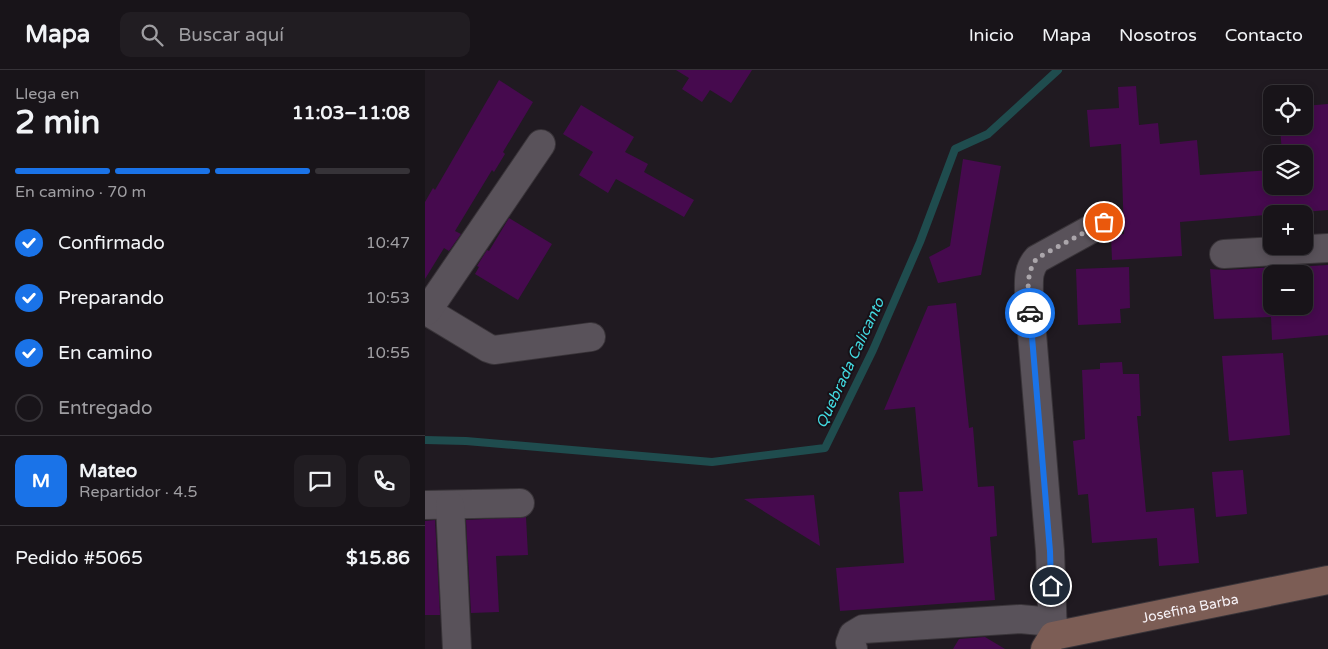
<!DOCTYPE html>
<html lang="es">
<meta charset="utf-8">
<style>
body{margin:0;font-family:"Varela Round",sans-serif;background:#211d22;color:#f1f3f6;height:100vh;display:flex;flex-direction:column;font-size:19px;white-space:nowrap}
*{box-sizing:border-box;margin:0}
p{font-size:16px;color:#9f9ea2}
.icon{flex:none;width:28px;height:28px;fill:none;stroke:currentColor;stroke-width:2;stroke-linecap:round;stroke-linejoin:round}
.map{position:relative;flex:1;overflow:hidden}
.drawer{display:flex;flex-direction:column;background:#181419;width:425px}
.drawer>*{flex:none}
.fabs{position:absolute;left:838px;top:15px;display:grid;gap:10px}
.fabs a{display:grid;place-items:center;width:50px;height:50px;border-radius:10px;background:#181419;box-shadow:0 2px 8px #0003,0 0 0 1px #363338;font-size:25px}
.pin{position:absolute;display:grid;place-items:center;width:42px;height:42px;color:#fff;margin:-21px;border:2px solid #fff;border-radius:50%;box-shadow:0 1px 5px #0007}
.courier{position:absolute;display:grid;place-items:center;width:50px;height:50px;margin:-25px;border:4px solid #1a73e8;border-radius:50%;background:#fff;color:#222;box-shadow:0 1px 6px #0007}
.overview em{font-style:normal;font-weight:700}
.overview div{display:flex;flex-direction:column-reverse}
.overview{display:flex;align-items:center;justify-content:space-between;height:85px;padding:0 15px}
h1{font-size:32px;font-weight:700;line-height:38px}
.bar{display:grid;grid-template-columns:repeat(4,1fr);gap:8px 5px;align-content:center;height:60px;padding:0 15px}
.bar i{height:6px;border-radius:4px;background:#363338}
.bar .on{background:#1a73e8}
.bar p{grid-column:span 4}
.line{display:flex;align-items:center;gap:12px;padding:0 15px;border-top:1px solid #363338}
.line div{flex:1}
.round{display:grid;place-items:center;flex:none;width:52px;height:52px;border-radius:10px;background:#211d22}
ol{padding:0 15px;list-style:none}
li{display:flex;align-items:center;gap:15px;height:55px}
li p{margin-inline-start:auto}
li .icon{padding:5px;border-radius:50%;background:#1a73e8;color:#fff;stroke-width:4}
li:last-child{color:#9f9ea2}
li i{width:28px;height:28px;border:2px solid #363338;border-radius:50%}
header{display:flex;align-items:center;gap:30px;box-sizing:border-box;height:70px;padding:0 25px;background:#181419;border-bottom:1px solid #363338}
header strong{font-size:24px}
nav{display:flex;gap:28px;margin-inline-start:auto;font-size:18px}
.search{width:350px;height:45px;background:#211d22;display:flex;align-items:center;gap:12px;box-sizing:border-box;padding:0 18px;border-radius:10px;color:#9f9ea2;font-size:19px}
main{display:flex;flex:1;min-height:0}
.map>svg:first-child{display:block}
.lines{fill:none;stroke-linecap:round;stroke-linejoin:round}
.stream{stroke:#1f4c4e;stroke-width:8}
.building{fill:#460a4e;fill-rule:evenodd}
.street-casing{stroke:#393439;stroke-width:30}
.secondary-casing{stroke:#393439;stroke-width:30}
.street{stroke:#59525a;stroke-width:28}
.secondary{stroke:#7c5d55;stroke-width:28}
.done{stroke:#aba6ab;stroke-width:5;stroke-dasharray:0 9}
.route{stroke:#1a73e8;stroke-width:6}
.labels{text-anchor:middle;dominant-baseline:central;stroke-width:4;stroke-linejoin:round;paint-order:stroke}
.street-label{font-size:14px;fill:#f6f1f6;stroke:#171117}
.water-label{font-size:15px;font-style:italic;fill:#43dae1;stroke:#171117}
</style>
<header>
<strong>Mapa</strong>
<div class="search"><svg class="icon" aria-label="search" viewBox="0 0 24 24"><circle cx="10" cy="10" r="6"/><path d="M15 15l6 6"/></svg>Buscar aquí</div>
<nav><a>Inicio</a><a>Mapa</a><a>Nosotros</a><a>Contacto</a></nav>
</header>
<main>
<section class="drawer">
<div class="overview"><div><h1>2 min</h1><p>Llega en</p></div><em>11:03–11:08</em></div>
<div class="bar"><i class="on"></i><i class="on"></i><i class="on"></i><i></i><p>En camino · 70 m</p></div>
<ol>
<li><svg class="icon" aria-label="check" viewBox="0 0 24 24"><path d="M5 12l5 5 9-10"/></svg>Confirmado<p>10:47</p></li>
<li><svg class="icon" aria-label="check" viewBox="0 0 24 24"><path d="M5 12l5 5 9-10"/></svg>Preparando<p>10:53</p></li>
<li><svg class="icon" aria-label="check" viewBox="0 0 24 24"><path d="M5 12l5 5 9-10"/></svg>En camino<p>10:55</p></li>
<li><i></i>Entregado</li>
</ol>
<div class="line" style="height:90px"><b class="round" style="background:#1a73e8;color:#fff">M</b><div><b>Mateo</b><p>Repartidor · 4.5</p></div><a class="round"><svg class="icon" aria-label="chat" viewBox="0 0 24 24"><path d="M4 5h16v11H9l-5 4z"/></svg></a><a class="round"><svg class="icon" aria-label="phone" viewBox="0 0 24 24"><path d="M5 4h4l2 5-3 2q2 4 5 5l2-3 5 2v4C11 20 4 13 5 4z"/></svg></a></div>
<div class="line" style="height:65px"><div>Pedido #5065</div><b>$15.86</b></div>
</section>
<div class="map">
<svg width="903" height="579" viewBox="0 0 903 579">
<rect width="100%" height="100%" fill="#201a21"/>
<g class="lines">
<polyline class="stream" points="0,370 41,371 287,392 400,378 448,280 495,172 530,79 563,64 633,0"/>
</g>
<g class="building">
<polygon points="251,0 327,0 306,33 285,20 277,32 257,19 264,8"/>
<polygon points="74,10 108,32 78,82 80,84 69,102 67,100 30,161 36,164 24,181 19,178 0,209 0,132 8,118 10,120"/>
<polygon points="711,16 714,55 733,53 735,74 772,70 775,105 846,100 846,116 879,116 879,84 857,84 855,56 879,56 879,36 903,34 903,140 755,152 757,186 687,190 686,166 699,164 696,74 665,77 662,40 694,38 693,17"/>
<polygon points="156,35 209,67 200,82 223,94 219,102 269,130 259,147 191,109 183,123 154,105 168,82 138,64"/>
<polygon points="538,89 576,96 556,205 513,213 504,187 525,176"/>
<polygon points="84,148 127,174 93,230 50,204 54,197 52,196 62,180 64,181"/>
<path d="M903,195V265L847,270L846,247L789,249L785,199L800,200L852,197V198ZM846,204H879V236H846Z"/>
<polygon points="704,197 705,238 695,239 696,253 653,255 651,199"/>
<polygon points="531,233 544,358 548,357 553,417 569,416 572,466 565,467 570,530 415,541 411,498 479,493 474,422 498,421 490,337 459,340 503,236"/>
<polygon points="858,283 865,365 804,371 797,286"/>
<polygon points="697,292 698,304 714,304 716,346 712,346 721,442 769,438 774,493 734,496 732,468 667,473 663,424 653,425 648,371 660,369 657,300 675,299 675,293"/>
<polygon points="818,400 822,444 791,447 787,402"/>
<polygon points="389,425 395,476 319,429"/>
<polygon points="101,447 103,485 71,486 74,542 46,543 41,450"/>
<polygon points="10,450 15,545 0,545 0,451"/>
<polygon points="560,567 580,579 528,579 534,569"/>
</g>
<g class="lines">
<g class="street-casing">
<g id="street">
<polyline points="799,184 903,178"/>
<polyline points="0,240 63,278 69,280 166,267"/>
<polyline points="2,241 116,74"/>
<polyline points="0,435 95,433"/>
<polyline points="25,435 32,579"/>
<path d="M628,566L625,481L604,227C604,212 602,200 612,189L679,152"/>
<polyline points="428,579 425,573 428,565 438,559 595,549 628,552"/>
</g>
</g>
<g class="secondary-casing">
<g id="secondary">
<path id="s1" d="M620,579L628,566L903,510"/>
</g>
</g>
<use href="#street" class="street"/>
<use href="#secondary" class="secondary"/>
</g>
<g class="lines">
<path class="done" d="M605,243C603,225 600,203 612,188L679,152"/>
<polyline class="route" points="605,243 625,481 626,516"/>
</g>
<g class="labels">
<g class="street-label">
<text stroke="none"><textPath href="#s1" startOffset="155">Josefina Barba</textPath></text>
</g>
<g class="water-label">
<text transform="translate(425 293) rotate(-65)">Quebrada Calicanto</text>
</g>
</g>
</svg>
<div class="fabs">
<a><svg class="icon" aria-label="locate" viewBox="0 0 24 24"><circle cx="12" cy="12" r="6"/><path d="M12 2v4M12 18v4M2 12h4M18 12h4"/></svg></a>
<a><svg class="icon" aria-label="layers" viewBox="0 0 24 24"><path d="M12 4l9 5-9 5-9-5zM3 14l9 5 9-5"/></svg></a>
<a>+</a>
<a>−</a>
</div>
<div class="pin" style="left:679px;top:152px;background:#ea580c"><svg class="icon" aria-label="bag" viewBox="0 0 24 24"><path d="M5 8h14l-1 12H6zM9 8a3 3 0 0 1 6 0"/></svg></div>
<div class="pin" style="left:626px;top:516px;background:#1f2937"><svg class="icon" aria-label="home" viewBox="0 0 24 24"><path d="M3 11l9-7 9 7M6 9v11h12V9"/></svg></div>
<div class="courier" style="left:605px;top:243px"><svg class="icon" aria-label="car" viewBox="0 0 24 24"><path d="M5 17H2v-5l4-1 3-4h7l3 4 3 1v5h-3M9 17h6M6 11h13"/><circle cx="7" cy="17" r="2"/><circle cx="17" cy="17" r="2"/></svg></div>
</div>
</main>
